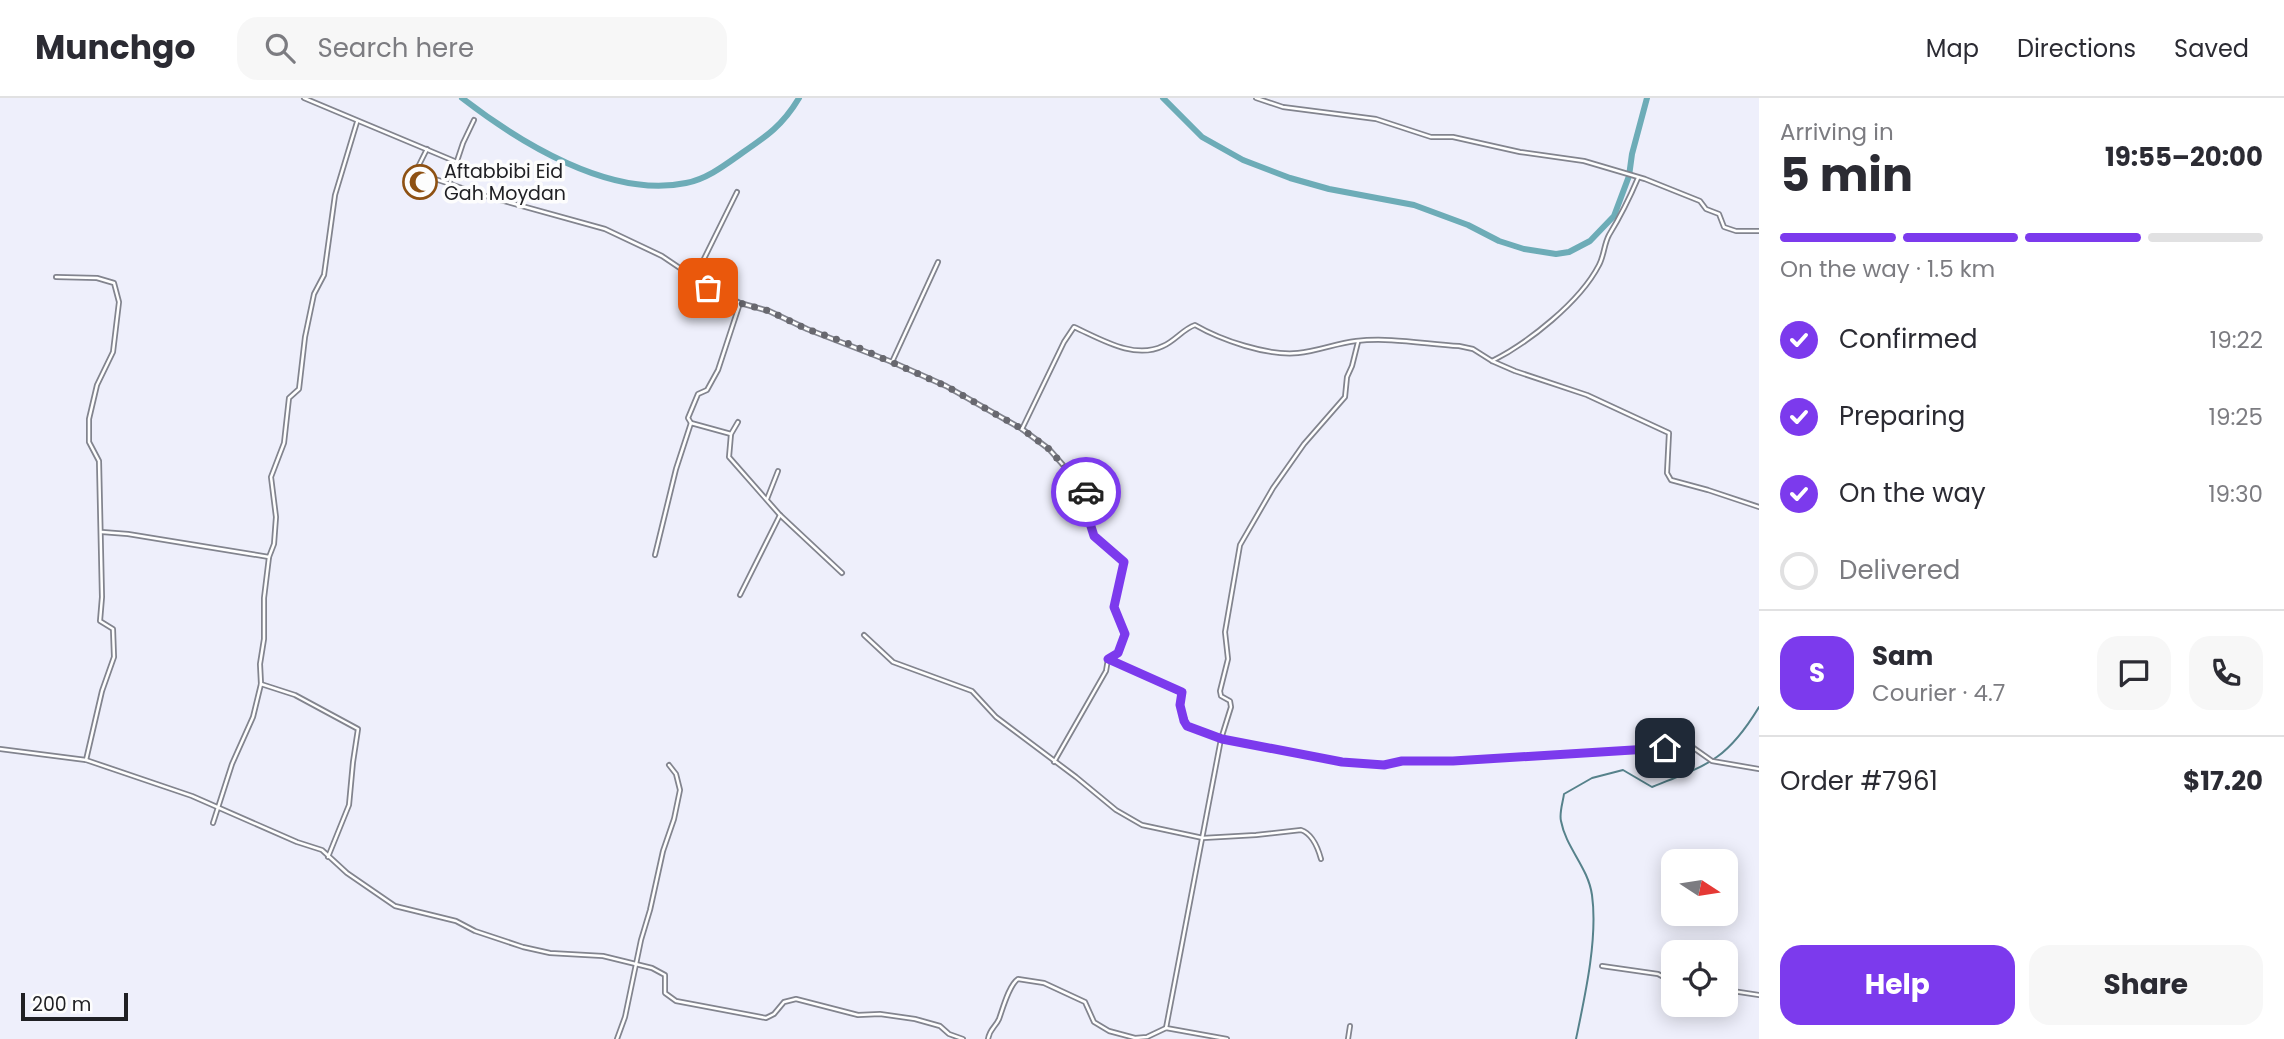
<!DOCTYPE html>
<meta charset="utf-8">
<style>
body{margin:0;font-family:Poppins,sans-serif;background:#f7f7f7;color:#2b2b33;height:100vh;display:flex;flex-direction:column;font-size:26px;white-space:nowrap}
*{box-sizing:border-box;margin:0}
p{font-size:23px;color:#7c7c81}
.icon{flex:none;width:38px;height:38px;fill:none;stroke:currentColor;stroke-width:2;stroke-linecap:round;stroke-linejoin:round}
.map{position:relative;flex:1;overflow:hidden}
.details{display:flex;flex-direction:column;background:#fff;width:525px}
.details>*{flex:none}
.needle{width:46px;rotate:102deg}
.controls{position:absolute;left:1661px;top:751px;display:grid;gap:14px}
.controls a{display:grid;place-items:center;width:77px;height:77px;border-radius:14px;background:#fff;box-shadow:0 4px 18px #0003;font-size:35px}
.scale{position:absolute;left:21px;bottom:18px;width:107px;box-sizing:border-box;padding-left:7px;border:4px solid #202024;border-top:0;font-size:19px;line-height:24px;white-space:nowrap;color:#202024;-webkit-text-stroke:5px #fdfdfd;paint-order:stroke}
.pin{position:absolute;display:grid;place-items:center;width:60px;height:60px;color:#fff;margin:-30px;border-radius:14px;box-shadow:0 4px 10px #0006}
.courier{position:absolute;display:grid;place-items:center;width:70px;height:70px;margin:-35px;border:5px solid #7c3aed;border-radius:50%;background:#fff;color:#222;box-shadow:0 2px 9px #0007}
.summary em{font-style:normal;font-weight:700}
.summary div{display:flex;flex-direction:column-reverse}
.summary{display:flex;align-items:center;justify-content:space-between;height:119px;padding:0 21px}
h1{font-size:46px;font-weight:700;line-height:52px}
.bar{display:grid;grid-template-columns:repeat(4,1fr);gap:10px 7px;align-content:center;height:84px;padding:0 21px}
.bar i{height:9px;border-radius:5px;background:#e1e1e2}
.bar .selected{background:#7c3aed}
.bar p{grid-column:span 4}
.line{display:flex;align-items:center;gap:18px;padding:0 21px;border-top:2px solid #e1e1e2}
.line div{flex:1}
.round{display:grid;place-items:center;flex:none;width:74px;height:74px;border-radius:21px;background:#f7f7f7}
ol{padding:0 21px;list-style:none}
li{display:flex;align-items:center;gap:21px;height:77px}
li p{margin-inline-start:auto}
li .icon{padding:7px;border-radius:50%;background:#7c3aed;color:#fff;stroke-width:4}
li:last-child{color:#7c7c81}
li i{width:38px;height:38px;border:4px solid #e1e1e2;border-radius:50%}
.primary-button{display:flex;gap:14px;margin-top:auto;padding:14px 21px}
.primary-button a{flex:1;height:80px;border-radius:21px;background:#7c3aed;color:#fff;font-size:28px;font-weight:700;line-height:80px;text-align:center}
.primary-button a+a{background:#f7f7f7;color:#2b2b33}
header{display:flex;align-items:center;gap:42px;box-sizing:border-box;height:98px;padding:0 35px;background:#fff;border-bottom:2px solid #e1e1e2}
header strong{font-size:33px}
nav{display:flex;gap:38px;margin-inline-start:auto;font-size:24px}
.search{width:490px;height:63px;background:#f7f7f7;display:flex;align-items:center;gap:18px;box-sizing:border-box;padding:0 24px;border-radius:21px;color:#7c7c81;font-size:26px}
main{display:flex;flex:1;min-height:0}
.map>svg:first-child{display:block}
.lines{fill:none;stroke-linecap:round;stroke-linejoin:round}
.stream{stroke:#56828b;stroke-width:2}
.river{stroke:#6dacb7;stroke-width:6}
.street-casing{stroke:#82848e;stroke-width:6}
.street{stroke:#fff;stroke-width:2.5}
.done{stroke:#68686f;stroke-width:7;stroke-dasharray:0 12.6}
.route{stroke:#7c3aed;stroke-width:9}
.labels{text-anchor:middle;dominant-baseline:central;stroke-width:7;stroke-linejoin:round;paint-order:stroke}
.poi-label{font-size:19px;fill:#202024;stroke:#fdfdfd;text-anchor:start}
</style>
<header>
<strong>Munchgo</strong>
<div class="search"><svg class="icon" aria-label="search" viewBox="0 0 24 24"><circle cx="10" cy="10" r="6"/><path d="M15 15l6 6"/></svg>Search here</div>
<nav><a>Map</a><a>Directions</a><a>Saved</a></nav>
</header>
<main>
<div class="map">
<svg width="1759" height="941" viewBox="0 0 1759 941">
<rect width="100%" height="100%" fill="#eeeffb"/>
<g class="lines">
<path class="stream" d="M1576,941C1585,898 1598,840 1592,797C1588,769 1566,750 1561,723C1559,715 1563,704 1564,696L1592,680L1623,672L1652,689C1708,667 1727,662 1759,609"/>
<g class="river">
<path d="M462,0C519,44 610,101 686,85C707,81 725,67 742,55C767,38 783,27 799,0"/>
<polyline points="1163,0 1202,39 1243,62 1290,80 1329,91 1414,107 1468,127 1499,143 1524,151 1556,156 1569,154 1590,143 1614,118 1629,78 1632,56 1647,0"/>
</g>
<g class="street-casing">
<g id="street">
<polyline points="304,0 471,70"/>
<polyline points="1256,0 1283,9 1376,21 1431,39 1453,39 1520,54 1584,63 1645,81 1700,103 1706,111 1719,116 1724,129 1736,133 1759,133"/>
<polyline points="427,51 417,71 435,81 486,98 605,131 662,158 708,189 740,205 769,213 807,231 892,264 946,288 1022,331 1049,351 1085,392 1082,411 1089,422 1094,438 1124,464 1114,509 1125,536 1118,555 1108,561 1106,573 1054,664"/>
<polyline points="450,84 463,45 474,22"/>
<polyline points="56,179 97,180 114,185 119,204 113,254 97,287 89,321 89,344 99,363 102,499 100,523 113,531 114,559 102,593 86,662"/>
<polyline points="694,181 737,94"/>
<path d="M1492,263C1528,245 1580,204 1599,167C1604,158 1604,146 1609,137C1620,119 1630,99 1638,80"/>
<polyline points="892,264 938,164"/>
<polyline points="738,324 731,336 729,359 780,417 842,475"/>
<polyline points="691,325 688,320 698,296 707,292 718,272 740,205"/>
<path d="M1022,331L1064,244L1074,229C1101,241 1134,262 1163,248C1175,243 1183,231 1195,227C1221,242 1267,258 1298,255C1318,253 1337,245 1356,243C1390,239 1425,246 1459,248L1473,251L1492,263L1515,273L1587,297L1669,335L1667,375L1671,382L1708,392L1759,409"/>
<polyline points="767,401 778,373"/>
<polyline points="102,434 128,436 269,459"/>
<polyline points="655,457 676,371 691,325 731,336"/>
<polyline points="740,497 780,417"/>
<path d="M864,537L893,564L972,593L996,619L1076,679L1116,712L1142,727L1203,740L1256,737L1301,732C1313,736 1318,750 1321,761"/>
<polyline points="1108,561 1182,595 1180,607 1187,628 1221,641 1342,664 1384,667 1402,663 1453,663 1665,650 1688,646 1712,663 1759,671"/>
<polyline points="261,586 295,597 358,631 353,664 349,707 328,759"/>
<polyline points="0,651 86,662 192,698 297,744 322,752 347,775 395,808 456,823 475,833 523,849 550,855 603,858 652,870 665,877 665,895 676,903 766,920 774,916 784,904 796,901 858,917 880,916 915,921 940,928 949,936 963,941"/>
<polyline points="213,725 232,666 253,619 261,586 260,566 264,541 264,500 269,459 274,446 276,419 271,379 284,345 289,300 299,291 305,239 314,196 324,177 335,97 357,24"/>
<polyline points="1602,868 1658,876 1673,884"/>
<polyline points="1726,892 1759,897"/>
<polyline points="1166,930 1221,641 1231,609 1230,603 1221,598 1220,593 1228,561 1225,534 1240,447 1273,390 1304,346 1345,299 1347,279 1352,268 1358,244"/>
<polyline points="617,941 625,919 641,842 650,812 663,753 674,721 680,692 676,676 669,667"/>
<path d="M988,941C990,930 995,930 999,921C1003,910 1009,887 1018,881L1044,885L1085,904L1094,924L1109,933L1135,940L1147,939L1166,930L1227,941"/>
<polyline points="1348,941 1350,928"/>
</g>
</g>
<use href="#street" class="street"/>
</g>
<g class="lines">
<polyline class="done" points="708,190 740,205 769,213 807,231 850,246 946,288 1022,331 1049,351 1086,394"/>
<polyline class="route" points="1086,394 1082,411 1089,422 1094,438 1124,464 1114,509 1125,536 1118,555 1108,561 1182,594 1180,607 1184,623 1187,628 1222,641 1342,664 1384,667 1402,663 1453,663 1665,650"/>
</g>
<defs>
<g id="mosque-ring" transform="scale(1.75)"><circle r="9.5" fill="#fdfdfd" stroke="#8e5113" stroke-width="1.5"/><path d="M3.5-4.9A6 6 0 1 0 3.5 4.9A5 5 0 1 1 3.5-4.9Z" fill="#8e5113"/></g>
</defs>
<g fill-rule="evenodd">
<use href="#mosque-ring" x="420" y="84"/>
</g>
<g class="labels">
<g class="poi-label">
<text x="444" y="73">Aftabbibi Eid<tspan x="444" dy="22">Gah Moydan</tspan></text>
</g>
</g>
</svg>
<div class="controls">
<a><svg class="needle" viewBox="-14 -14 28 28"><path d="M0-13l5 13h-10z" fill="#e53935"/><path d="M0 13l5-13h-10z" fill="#7c7c81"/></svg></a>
<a><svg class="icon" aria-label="locate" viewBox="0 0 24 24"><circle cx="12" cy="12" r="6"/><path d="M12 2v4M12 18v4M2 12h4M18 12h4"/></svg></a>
</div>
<div class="scale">200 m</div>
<div class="pin" style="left:708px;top:190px;background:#ea580c"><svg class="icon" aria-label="bag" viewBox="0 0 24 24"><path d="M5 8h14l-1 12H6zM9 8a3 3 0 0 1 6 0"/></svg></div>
<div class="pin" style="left:1665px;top:650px;background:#1f2937"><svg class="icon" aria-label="home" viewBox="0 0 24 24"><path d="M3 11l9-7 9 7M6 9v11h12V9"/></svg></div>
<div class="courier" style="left:1086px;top:394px"><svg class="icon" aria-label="car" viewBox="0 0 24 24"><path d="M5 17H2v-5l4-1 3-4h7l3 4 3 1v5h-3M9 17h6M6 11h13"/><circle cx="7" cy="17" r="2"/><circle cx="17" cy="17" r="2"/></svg></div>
</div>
<section class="details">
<div class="summary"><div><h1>5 min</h1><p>Arriving in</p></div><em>19:55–20:00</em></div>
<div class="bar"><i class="selected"></i><i class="selected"></i><i class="selected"></i><i></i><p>On the way · 1.5 km</p></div>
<ol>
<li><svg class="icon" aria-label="check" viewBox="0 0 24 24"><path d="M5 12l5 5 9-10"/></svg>Confirmed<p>19:22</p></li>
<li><svg class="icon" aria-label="check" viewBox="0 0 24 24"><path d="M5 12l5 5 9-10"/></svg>Preparing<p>19:25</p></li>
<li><svg class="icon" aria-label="check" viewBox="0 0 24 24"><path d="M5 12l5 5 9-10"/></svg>On the way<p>19:30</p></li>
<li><i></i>Delivered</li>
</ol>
<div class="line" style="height:126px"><b class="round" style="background:#7c3aed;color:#fff">S</b><div><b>Sam</b><p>Courier · 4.7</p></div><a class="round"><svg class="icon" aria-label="chat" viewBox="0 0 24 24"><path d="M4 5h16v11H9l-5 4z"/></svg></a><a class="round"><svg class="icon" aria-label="phone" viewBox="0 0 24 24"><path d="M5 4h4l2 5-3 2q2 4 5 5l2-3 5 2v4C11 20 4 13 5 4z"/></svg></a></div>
<div class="line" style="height:91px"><div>Order #7961</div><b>$17.20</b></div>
<div class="primary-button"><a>Help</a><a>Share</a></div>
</section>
</main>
